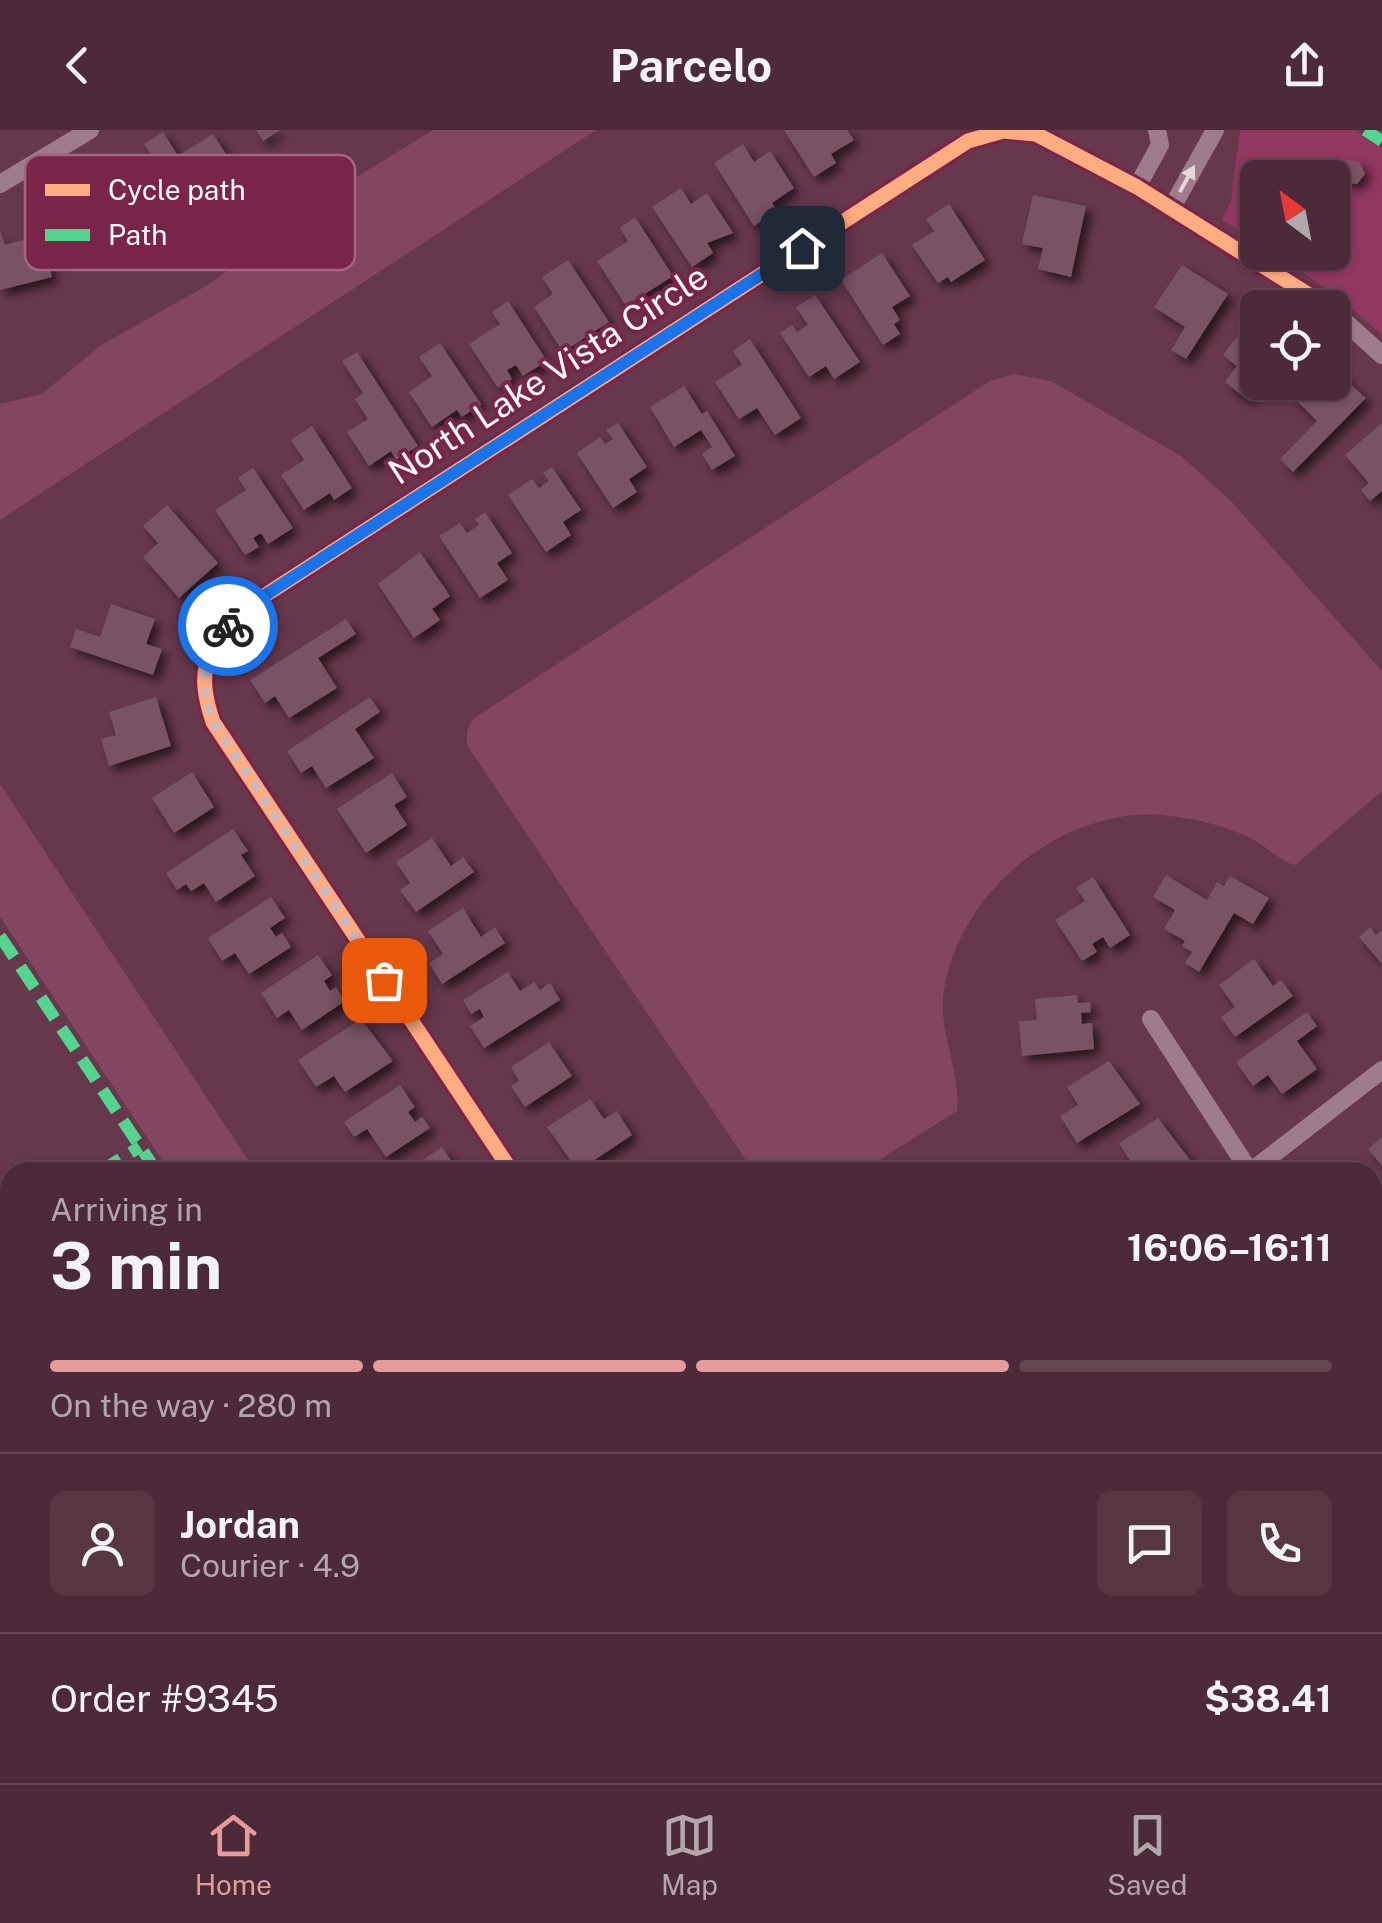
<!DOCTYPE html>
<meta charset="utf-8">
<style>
body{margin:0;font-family:"Public Sans",sans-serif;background:#573644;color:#f1f3f6;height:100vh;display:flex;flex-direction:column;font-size:38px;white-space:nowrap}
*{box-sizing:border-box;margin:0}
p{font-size:32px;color:#b3a7ae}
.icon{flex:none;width:55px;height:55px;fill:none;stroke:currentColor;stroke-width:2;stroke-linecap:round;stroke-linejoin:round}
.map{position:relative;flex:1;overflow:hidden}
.panel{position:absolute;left:0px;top:1032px;width:1382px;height:622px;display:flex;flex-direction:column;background:#4d2a39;border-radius:30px 30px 0 0;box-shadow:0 2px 8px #0004,0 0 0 2px #644653}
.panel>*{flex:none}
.needle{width:65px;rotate:328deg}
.buttons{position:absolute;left:1240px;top:30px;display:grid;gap:20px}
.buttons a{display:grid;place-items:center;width:110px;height:110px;border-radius:15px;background:#4d2a39;box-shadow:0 2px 8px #0004,0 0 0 2px #644653;font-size:50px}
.pin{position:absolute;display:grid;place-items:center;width:85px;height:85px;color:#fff;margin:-42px;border-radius:20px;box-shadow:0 5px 15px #0006}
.courier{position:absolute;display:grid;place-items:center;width:100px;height:100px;margin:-50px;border:8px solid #1a73e8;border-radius:50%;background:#fff;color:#222;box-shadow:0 2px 12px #0007}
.head em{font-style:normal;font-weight:700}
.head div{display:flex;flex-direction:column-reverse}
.head{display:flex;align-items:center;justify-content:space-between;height:170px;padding:0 50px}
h1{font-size:65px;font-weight:700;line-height:75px}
.bar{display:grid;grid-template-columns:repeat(4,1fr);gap:15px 10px;align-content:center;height:120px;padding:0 50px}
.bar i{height:12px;border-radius:8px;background:#644653}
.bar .selected{background:#e69b98}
.bar p{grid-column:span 4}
.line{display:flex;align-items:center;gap:25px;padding:0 50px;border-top:2px solid #644653}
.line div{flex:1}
.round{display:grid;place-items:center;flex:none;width:105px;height:105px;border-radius:15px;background:#573644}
header{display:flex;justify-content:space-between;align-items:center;height:130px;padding:0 50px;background:#4d2a39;font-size:45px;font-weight:700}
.dock{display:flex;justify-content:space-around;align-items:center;height:140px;border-top:2px solid #644653;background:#4d2a39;font-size:28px;color:#b3a7ae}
.dock a{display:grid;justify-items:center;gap:5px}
.dock .selected{color:#e69b98}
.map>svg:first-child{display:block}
.green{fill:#913760}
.water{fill:#834661}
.building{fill:#795363;filter:url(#shadow)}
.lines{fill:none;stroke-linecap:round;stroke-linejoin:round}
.minor{stroke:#9e7c8c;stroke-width:18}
.quiet{stroke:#53d58f;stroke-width:12;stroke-dasharray:25 12;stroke-linecap:butt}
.cycleway-casing{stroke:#7b2449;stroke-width:21}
.cycleway{stroke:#ffac80;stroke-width:15}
.oneway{fill:#e2d8dc}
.done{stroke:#cab9c0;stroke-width:10;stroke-dasharray:0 18}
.route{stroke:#1a73e8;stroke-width:12}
.labels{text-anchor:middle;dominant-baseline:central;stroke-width:8;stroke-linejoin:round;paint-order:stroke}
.street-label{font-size:35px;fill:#fff;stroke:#7b2449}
.key{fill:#7b2449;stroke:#a36680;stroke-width:2.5}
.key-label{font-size:28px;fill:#fff}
</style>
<header><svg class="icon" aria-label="back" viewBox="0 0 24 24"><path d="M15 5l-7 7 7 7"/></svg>Parcelo<svg class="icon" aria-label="share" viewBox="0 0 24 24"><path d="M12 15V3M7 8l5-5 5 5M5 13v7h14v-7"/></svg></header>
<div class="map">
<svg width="1382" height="1653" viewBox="0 0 1382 1653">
<defs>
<filter id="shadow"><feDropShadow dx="6" dy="6" stdDeviation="5" flood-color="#0009"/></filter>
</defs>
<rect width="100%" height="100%" fill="#67384c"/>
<g class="green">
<polygon points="1240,0 1356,0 1382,18 1382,205 1338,167 1274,123 1332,122 1332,48 1258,48 1257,112 1222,90 1231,70"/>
<polygon points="765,1645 948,1645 953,1653 753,1653"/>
</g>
<g class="water">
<polygon points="433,0 596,0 0,390 0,274 42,264 100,216 211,153 318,71"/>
<path d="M1014,244L1051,251L1181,326L1231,371L1382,541V661L1295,735C1281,733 1265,715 1251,708C1225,696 1198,689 1170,686C1066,672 954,763 943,868C940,905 961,944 957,981L860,1042H754L467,615V601L473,589L990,251Z"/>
<polygon points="0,654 256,1042 170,1042 0,787"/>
<polygon points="581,1645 632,1645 634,1653 586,1653"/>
</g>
<g class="building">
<polygon points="256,0 280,0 263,11"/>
<polygon points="784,0 847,0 854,10 831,24 836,33 814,47"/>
<polygon points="163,2 178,26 213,4 235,38 181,72 144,14"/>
<polygon points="743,14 754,32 770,21 794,58 772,73 777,81 754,96 714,33"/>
<polygon points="1346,30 1359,31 1365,44 1357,54 1344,53 1338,41"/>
<polygon points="681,58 691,74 707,63 733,103 707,113 713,123 692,137 652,77"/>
<polygon points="1033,65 1086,76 1071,147 1038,139 1043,118 1022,114"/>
<polygon points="949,74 985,130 951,152 948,147 938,153 912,115 934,101 926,89"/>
<polygon points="635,87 673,146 626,176 597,131 628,111 620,98"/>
<polygon points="0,101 5,115 42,105 52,147 0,160"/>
<polygon points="882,123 910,166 892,177 900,190 894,194 900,204 883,215 841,150"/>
<polygon points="568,130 609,192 563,222 534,177 553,164 542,147"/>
<polygon points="1182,135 1228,164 1186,229 1171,220 1185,197 1154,177"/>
<polygon points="815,165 860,232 834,249 826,236 809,247 780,203 792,195 797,202 808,195 796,177"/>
<polygon points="508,171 547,231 523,246 516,235 507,240 512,249 498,258 469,214 500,194 492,182"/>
<polygon points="1251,189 1258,194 1258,252 1263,252 1248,270 1225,252 1237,236 1223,225"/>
<polygon points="750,209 801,288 775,305 757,278 739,289 715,252 742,235 733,221"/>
<polygon points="440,213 481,274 462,287 457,280 432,297 409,262 432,246 419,227"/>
<polygon points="357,222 418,316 396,330 391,321 369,336 347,302 368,289 355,269 363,263 342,231"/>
<polygon points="1332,238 1366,268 1293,342 1280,329 1317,291 1292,266 1305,252 1332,252"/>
<polygon points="684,256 702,284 707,281 735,326 712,340 702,324 712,317 701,300 674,317 650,277"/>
<polygon points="618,293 647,337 629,349 637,362 613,378 577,323 600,307 605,314 613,309 606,300"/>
<polygon points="1382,293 1382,361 1370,371 1361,360 1369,353 1345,325"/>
<polygon points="312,296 352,358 334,370 330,363 304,380 281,345 304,330 291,310"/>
<polygon points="552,337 581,380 563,392 571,405 546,422 508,365 532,349 539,358 549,351 543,343"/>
<polygon points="253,338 293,398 268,414 261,403 253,408 259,417 245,425 215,380 246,360 238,348"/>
<polygon points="167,375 218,433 179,468 143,427 158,413 143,396"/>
<polygon points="485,382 512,423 497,433 508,450 480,468 439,406 460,393 467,403 479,395 475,389"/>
<polygon points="420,422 450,466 432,479 440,490 414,508 378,454"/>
<polygon points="111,474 155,489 146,514 162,519 153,545 70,517 76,499 100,507"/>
<polygon points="346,489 356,504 318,528 337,558 289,588 275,566 265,573 250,550"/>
<polygon points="156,567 171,616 109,636 101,609 116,605 109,582"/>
<polygon points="370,567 380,582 355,599 374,628 326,658 312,636 301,643 287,621"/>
<polygon points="192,642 214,677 174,703 152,668"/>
<polygon points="392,643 407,667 394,675 407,695 366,723 337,679"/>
<polygon points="233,699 248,721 241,725 255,746 216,772 204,753 191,761 186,754 177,760 166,743"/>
<polygon points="432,708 451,736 463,727 474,742 416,782 400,760 410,753 396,732"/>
<polygon points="1166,745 1207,770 1217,752 1224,756 1230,746 1269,768 1253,794 1234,783 1199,842 1185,833 1192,822 1182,816 1185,811 1164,799 1175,780 1153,767"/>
<polygon points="1093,747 1130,805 1110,818 1103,807 1092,814 1097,822 1082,831 1055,790 1085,771 1076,758"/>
<polygon points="271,767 285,788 270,798 276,807 282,803 291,817 249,844 235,823 222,831 208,808"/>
<polygon points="463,778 481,807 495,797 505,813 442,854 429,833 443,824 428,801"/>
<polygon points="1370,797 1376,805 1382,800 1382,834 1359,807"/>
<polygon points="318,825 332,845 324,851 330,861 336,857 345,871 302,900 289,880 277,888 261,863"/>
<polygon points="1254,829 1273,856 1281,850 1293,866 1235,907 1221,887 1235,877 1219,855"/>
<polygon points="508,842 520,861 534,852 540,860 550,853 560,870 484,918 470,896 484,887 480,879 471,884 463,870"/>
<polygon points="1077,865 1078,873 1090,872 1091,882 1081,883 1082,894 1092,893 1094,919 1022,926 1019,891 1037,890 1035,869"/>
<polygon points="1307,882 1317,896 1297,911 1317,939 1282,964 1268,945 1253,956 1236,932"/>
<polygon points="361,889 393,931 345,962 334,946 316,957 298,930"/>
<polygon points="549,912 572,946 525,977 511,956 519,951 511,937"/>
<polygon points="1109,931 1140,974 1077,1013 1060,986 1078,975 1067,957"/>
<polygon points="400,955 415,977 408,982 415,992 422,987 430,998 386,1027 367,999 354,1007 344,992"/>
<polygon points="590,969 604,989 617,981 632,1005 578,1041 547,997"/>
<polygon points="1158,988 1190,1030 1171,1042 1137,1042 1119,1013"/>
<polygon points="1382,1007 1382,1036 1368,1019"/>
<polygon points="442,1017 459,1042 405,1042"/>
<polygon points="635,1030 643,1042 617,1042"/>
<polygon points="1345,1031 1352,1042 1326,1042"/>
<polygon points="1372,1075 1382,1089 1382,1095 1372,1102"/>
<polygon points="0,1338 10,1348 0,1360"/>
<polygon points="1382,1371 1382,1430 1375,1435 1372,1378"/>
<polygon points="8,1612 10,1645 29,1645 34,1653 0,1653 0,1617"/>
<polygon points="368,1645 403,1645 391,1653 355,1653"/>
<polygon points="967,1645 1030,1645 1034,1650 972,1653"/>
<polygon points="1227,1645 1299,1645 1304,1653 1228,1653"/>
</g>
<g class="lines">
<g class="minor">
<polyline points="0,54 90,0"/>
<polyline points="1137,57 1160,15 1157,0"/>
<polyline points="1171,79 1215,0"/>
<polyline points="1332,180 1382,225"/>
<polyline points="1151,889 1250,1042"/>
<path d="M512,1042L213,592C196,541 205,523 239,482L968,11L1003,1L1036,4L1137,57L1330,178"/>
<polyline points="1250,1042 1382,940"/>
<polyline points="1372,1490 1382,1484"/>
<polyline points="283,1645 288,1653"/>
<polyline points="125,1653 137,1645"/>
<polyline points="1122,1653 1135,1645"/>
</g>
<g class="quiet">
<polyline points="1365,0 1382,11"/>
<polyline points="0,806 157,1042"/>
<polyline points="99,1042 140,1017"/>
<polyline points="0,1104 10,1098"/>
<polyline points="549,1645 554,1653"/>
</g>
<g class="cycleway-casing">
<path id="cycleway" d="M512,1042L213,592C196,541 205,523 239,482L968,11L1003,1L1036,4L1137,57L1330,178"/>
</g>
<use href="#cycleway" class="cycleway"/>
</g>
<defs><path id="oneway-solid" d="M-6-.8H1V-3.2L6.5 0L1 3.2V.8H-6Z" transform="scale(2.5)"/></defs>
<use class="oneway" href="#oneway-solid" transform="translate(1187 49) rotate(-61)"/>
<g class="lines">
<path class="done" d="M228,496C201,528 200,554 213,592L384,850"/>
<polyline class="route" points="228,496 239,482 802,118"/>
</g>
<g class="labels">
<g class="street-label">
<text transform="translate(548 244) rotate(-33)">North Lake Vista Circle</text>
</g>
</g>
<rect x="25" y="25" width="330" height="115" rx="15" class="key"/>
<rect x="45" y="54" width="45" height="12" fill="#ffac80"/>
<rect x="45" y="99" width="45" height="12" fill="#53d58f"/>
<g class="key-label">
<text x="108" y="70">Cycle path</text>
<text x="108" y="115">Path</text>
</g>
</svg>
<div class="buttons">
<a><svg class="needle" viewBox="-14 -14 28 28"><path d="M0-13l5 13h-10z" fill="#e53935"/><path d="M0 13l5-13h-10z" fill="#b3a7ae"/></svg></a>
<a><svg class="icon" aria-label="locate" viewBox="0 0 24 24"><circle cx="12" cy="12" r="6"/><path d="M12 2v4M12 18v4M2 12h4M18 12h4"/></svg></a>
</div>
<div class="pin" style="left:384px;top:850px;background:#ea580c"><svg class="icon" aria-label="bag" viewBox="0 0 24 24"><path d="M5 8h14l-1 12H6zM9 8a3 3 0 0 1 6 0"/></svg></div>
<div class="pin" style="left:802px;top:118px;background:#1f2937"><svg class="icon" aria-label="home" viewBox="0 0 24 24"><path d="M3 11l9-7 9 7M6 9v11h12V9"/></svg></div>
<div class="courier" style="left:228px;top:496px"><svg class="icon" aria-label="bike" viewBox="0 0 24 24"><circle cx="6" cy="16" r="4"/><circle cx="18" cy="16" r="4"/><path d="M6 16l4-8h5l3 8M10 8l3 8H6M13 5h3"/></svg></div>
<section class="panel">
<div class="head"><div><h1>3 min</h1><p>Arriving in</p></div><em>16:06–16:11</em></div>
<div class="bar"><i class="selected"></i><i class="selected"></i><i class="selected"></i><i></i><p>On the way · 280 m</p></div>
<div class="line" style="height:180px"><a class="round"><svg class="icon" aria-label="person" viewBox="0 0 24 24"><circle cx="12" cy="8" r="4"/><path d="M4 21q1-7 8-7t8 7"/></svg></a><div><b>Jordan</b><p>Courier · 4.9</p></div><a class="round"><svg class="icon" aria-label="chat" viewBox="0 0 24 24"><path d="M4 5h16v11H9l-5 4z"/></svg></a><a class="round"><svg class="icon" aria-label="phone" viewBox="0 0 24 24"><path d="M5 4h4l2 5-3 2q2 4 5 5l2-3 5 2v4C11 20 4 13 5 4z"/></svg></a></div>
<div class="line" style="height:130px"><div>Order #9345</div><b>$38.41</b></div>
</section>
</div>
<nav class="dock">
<a class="selected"><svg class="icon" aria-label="home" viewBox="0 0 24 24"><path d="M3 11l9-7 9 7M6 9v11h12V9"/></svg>Home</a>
<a><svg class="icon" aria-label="map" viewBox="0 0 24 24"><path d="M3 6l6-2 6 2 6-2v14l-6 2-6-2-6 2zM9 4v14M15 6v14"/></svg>Map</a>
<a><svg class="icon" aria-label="saved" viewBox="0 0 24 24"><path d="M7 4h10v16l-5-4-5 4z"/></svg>Saved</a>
</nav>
